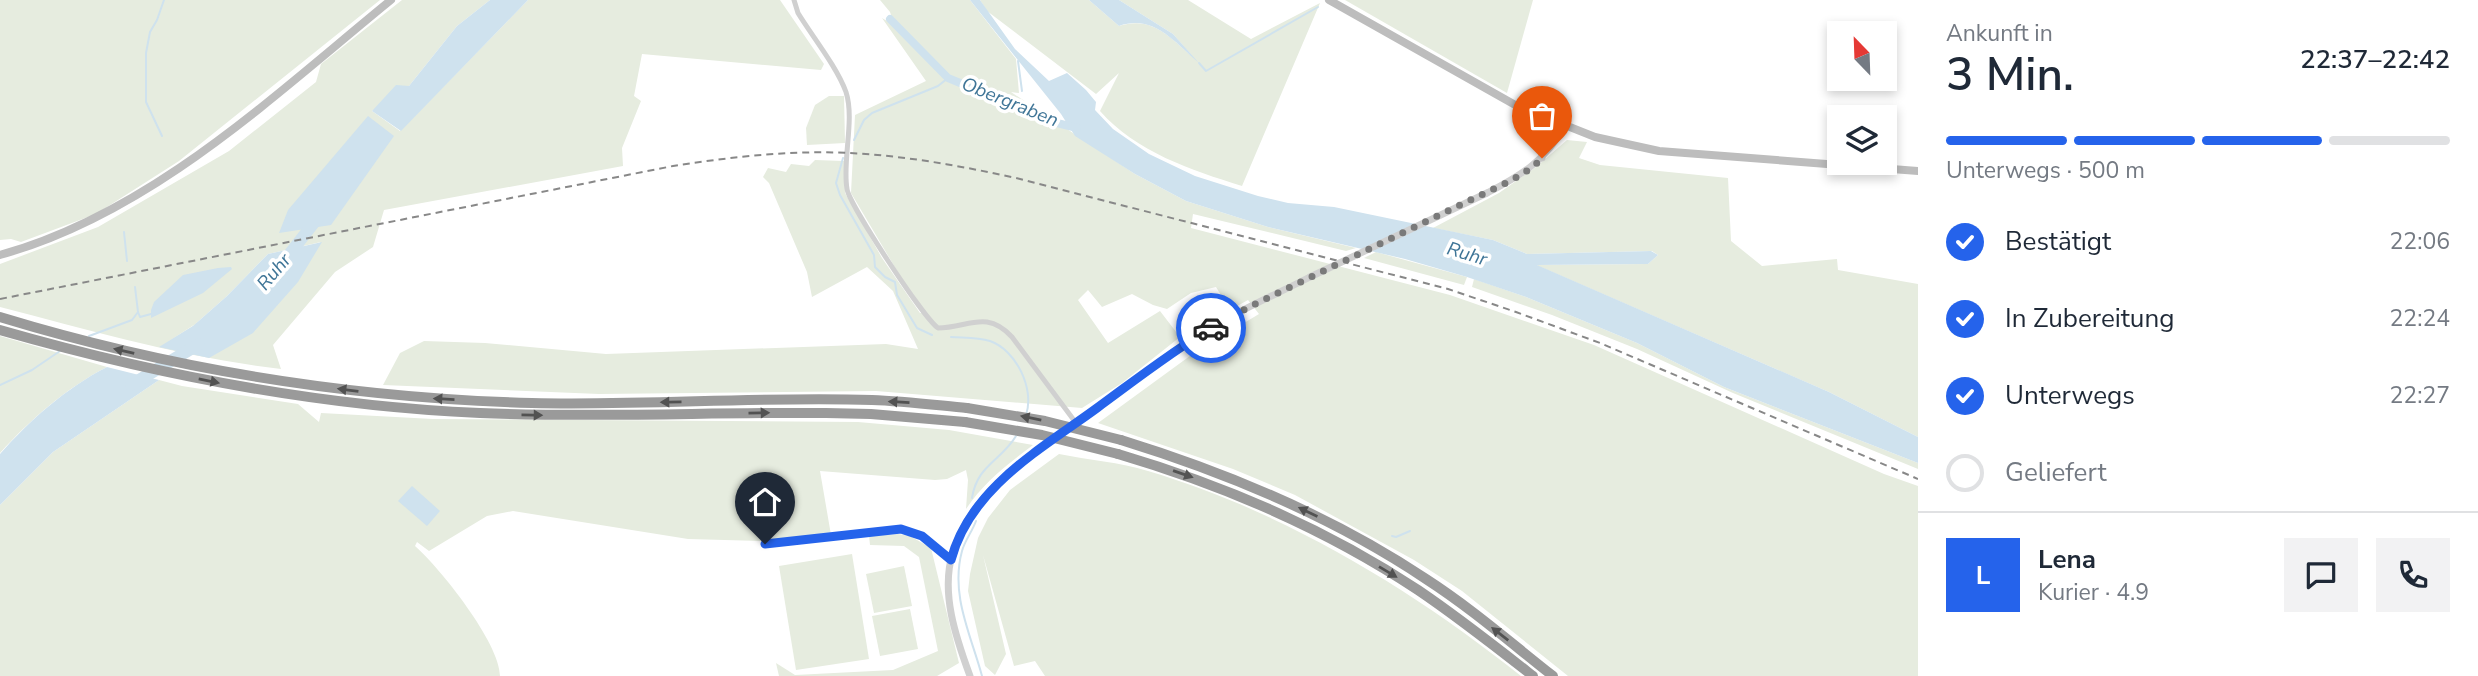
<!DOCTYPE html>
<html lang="de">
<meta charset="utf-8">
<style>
body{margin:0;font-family:"Nunito Sans",sans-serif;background:#f2f2f3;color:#1f2937;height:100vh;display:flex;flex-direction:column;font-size:26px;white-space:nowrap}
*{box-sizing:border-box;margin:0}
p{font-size:23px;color:#747a83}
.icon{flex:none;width:38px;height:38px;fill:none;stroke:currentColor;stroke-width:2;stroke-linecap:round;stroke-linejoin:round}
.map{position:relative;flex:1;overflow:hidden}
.side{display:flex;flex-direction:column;background:#fff;width:560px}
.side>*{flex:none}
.needle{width:46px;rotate:337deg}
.fabs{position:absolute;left:1827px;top:21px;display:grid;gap:14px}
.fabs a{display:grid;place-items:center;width:70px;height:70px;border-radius:0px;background:#fff;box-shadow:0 4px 10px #0003;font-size:35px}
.pin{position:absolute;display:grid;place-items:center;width:60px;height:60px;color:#fff;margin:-72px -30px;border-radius:50% 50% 50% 0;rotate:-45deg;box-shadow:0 0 7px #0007}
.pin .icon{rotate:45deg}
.courier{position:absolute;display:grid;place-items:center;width:70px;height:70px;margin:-35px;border:5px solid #2563eb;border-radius:50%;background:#fff;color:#222;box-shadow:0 2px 9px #0007}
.summary em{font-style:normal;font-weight:600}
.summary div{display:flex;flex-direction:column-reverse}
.summary{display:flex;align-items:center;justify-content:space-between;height:119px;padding:0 28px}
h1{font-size:46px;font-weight:600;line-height:52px}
.bar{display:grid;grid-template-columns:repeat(4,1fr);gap:10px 7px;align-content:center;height:84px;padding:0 28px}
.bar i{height:9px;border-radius:5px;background:#e0e1e3}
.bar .current{background:#2563eb}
.bar p{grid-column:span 4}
.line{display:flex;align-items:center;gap:18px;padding:0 28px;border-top:2px solid #e0e1e3}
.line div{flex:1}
.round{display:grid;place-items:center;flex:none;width:74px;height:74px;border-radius:0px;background:#f2f2f3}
ol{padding:0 28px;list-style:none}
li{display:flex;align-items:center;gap:21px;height:77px}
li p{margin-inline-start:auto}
li .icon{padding:7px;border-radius:50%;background:#2563eb;color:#fff;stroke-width:4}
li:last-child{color:#747a83}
li i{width:38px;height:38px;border:4px solid #e0e1e3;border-radius:50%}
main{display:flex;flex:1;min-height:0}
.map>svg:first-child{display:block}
.green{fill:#e6ecdf;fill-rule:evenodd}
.water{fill:#cfe2ee}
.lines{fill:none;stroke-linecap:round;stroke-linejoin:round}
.stream{stroke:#cfe2ee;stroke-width:2}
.canal{stroke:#cfe2ee;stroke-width:8}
.river{stroke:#cfe2ee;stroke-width:12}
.minor{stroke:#d0d0d0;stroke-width:5}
.tertiary{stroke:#d0d0d0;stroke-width:7}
.secondary{stroke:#bdbdbd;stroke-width:8}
.motorway{stroke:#9a9a9a;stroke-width:10}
.rail{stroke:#888;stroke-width:2;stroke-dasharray:7 5;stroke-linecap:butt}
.tertiary-bridge{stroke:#d0d0d0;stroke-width:7}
.motorway-bridge{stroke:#9a9a9a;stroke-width:10}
.oneway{fill:#525252}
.done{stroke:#7a7a7a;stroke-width:7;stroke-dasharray:0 12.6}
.route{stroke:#2563eb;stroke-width:9}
.labels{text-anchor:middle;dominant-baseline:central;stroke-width:7;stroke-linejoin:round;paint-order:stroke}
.water-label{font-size:19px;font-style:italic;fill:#3f7597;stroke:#fff}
</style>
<main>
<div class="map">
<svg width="1918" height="676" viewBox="0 0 1918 676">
<rect width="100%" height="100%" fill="#fff"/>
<g class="green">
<polygon points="0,0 380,0 179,161 96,214 21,242 11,239 0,240"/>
<path d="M402,0H490L457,26L409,86L372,111L400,131L528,0H780L824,64L821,70L642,54L634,96L641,101L622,148L623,166L384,210L373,247L335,272L273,345L281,369C185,358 93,331 0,307V264L98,227L229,151L316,82L321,64ZM321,242L160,347L193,326L227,296L268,254Z"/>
<polygon points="880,0 970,0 1016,59 1019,93 1011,92 1135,174 1186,201 1268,227 1356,248 1346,251 1193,214 1191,228 1450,295 1594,345 1884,474 1918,486 1918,676 1568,676 1462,591 1414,560 1295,495 1233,469 1098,423 1194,353 1259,314 1248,300 1230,310 1216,287 1191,293 1167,309 1153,305 1132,294 1102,307 1088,290 1078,300 1108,343 1160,311 1180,337 1122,383 1082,408 876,391 599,394 383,385 400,353 424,341 485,343 606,354 886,344 918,349 893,291 867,267 812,297 807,272 769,183 763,177 768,168 786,172 791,164 809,166 815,160 844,161 845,193 882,258 920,313 922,313 851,193 855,115 926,81 882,18 895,26 890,12"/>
<path d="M980,0H1089L1119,26C1153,15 1170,38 1194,58L1173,34L1119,0H1188L1251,39L1320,3L1242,186C1191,170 1136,152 1100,111L1119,73L1096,94L987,11Z"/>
<polygon points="1345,0 1533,0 1507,93"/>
<polygon points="829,96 844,96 845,143 807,145 806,128 815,105"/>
<polygon points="1567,140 1587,142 1579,158 1600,165 1728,178 1731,241 1762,266 1837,259 1838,270 1918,284 1918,437 1829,392 1536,265 1648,264 1658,255 1652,251 1527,254 1493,240 1433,228 1499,193 1536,167"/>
<polygon points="1376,252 1467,277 1464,285 1364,258"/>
<polygon points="1474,279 1526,297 1637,343 1724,387 1918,463 1918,469 1733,393 1637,349 1552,315 1472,287"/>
<path d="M0,336L107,367C66,388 30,420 0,453Z"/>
<path d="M159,380L182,386L298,404L319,422L321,413L433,419L858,422L949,430L1033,445C1008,464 984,482 966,509L968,480L966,470L947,479L935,480L820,471L831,535L761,541L688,539L513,511L487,516L429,551L417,542L415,546C440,568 500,643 500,676H0V505L53,452Z"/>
<path d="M1059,454C1088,460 1120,462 1148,471C1283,511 1412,589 1521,676H1045L1035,661L1014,666L983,555L1006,654L995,675L985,666L968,591L970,574L978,538L988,518L1010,490Z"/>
<polygon points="898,534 910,536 931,548 959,663 937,676 779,676 776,663 795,675 893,670 938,651 919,557 904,546 870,545 869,536"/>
<polygon points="852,554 869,659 796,670 779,566"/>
<polygon points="904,566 912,606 874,613 866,574"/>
<polygon points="910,609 918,649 880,656 872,616"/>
</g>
<g class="water">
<polygon points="490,0 528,0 401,131 372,111 396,85 409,86 457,26"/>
<polygon points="970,0 980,0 1015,49 1049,81 1067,73 1086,90 1096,102 1095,110 1113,129 1149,154 1195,176 1258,196 1288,203 1334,207 1493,240 1527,254 1651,251 1658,255 1648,264 1537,265 1829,392 1918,437 1918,463 1724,387 1637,343 1526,297 1467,277 1405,259 1268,227 1186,201 1135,174 1075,136 1061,114"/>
<path d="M1089,0H1119L1173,34L1199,63C1174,42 1154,14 1119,26Z"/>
<polygon points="368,116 394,136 331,225 279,233 288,210"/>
<polygon points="322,242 298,282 253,333 209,358 159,347 193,326 227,296 268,254"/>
<polygon points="231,267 232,269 203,293 151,318 151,310 154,302 183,275 218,268"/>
<path d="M107,367L159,380L53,452L0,505V454C30,420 66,388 107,367Z"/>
<polygon points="412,486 440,511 427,526 398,501"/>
</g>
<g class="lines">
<g class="stream">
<polyline points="1018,61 1022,91"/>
<polyline points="1199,63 1206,71 1318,7"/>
<polyline points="1023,102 1023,109"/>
<polyline points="162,136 146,102 146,53 150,32 157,20 164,0"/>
<polyline points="854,140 864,120 872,113 938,86 948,78"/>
<polyline points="843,158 836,183 840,195 874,255 875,267 885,277 895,282 897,295 917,328 932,335"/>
<polyline points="124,232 127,261"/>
<polyline points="135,287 138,312 140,317 151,314"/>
<polyline points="89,336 132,320 138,312"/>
<path d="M951,337C964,338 977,337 990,341C1016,350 1035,389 1026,415"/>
<polyline points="0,385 32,370 60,351"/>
<path d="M972,498C977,465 1001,461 1016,436"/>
<path d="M976,521C972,532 965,540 962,551C950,595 971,635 982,676"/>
<polyline points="1392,536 1396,537 1410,531"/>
</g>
<polyline class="canal" points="890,19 948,78 1057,123 1077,128"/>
<g class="river">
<polyline points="284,261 320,215"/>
<polyline points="131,385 199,344"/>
</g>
<g class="minor">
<path d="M794,0L798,13C812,36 837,67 846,92C855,120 842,160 847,189C849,204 924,319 938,328C968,328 986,309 1012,337L1076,423"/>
<polyline points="765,544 901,529 922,536 951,560"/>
</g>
<g class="tertiary">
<polyline points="1518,107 1538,130 1542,158"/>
<path d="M1487,193C1520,176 1547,160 1564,126"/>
<path d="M970,676C956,638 940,592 953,552C972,491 1031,455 1080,420C1122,391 1162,357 1206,331C1239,310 1275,295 1310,277"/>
</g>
<g class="secondary">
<polyline points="1329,0 1517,106 1595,137 1659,151 1918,171"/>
<path d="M0,255C151,213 272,97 391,0"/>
</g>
<g class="motorway">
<path d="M0,317C174,370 351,398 532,403C645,406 759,396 872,400C903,401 935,405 967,408"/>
<path d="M0,330C157,375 317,406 480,413C596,418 711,412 826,413L871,414L965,422"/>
<path d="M1121,440C1228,473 1332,516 1426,579C1471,608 1511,643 1553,676"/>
<path d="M1118,454C1223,485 1326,529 1418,590C1458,617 1496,647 1533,676"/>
</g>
<path class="rail" d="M0,299L673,166C731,157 791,150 850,153C907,156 961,166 1016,178L1448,289L1516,312L1600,343L1918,479"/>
<polyline class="tertiary-bridge" points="1310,277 1487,193"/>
<g class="motorway-bridge">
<polyline points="967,408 1045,421 1121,440"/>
<polyline points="965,422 1042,435 1118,454"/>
</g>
</g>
<defs><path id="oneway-solid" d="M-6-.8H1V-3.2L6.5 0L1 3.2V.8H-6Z" transform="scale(1.75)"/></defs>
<g class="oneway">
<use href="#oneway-solid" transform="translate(124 351) rotate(-167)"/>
<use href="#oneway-solid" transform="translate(209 381) rotate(11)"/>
<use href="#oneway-solid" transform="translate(348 390) rotate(-173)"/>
<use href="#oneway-solid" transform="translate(444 399) rotate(-177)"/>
<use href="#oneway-solid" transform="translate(671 402) rotate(179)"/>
<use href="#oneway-solid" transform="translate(899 402) rotate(-177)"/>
<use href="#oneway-solid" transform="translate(759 413) rotate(-1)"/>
<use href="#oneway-solid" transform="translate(532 415) rotate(1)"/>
<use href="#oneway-solid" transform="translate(1031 418) rotate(-169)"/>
<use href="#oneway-solid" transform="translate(1183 474) rotate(19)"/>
<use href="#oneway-solid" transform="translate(1308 512) rotate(-154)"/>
<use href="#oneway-solid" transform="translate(1388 572) rotate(31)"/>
<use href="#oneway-solid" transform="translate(1500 634) rotate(-142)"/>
</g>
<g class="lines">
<polyline class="done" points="1211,328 1249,307 1512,180 1533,167 1542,158"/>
<path class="route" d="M765,544L901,529L922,536L951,560C970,488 1041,449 1097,408C1134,381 1171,352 1211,328"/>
</g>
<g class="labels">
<g class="water-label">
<text transform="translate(1010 102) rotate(22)">Obergraben</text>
<text transform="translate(1467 254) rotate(17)">Ruhr</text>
<text transform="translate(274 272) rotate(-50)">Ruhr</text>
</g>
</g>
</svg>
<div class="fabs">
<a><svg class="needle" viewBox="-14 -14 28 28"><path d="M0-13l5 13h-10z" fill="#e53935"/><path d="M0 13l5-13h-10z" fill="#747a83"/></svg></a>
<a><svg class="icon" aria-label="layers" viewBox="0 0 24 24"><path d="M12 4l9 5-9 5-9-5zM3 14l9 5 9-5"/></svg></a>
</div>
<div class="pin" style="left:1542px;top:158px;background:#ea580c"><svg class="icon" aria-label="bag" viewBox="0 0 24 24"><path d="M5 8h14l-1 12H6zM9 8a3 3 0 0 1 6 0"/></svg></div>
<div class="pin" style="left:765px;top:544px;background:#1f2937"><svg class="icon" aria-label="home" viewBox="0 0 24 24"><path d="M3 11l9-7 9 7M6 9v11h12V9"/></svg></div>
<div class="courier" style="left:1211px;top:328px"><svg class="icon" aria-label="car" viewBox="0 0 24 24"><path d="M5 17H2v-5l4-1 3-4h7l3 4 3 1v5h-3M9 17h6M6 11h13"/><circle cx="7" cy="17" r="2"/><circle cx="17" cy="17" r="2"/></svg></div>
</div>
<section class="side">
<div class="summary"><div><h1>3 Min.</h1><p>Ankunft in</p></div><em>22:37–22:42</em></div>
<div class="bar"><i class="current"></i><i class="current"></i><i class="current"></i><i></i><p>Unterwegs · 500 m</p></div>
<ol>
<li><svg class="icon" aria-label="check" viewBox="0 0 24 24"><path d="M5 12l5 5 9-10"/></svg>Bestätigt<p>22:06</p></li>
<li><svg class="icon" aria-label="check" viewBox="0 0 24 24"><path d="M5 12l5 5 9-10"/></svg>In Zubereitung<p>22:24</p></li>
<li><svg class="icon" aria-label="check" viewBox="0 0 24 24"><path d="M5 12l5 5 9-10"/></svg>Unterwegs<p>22:27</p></li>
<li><i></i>Geliefert</li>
</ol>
<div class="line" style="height:126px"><b class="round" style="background:#2563eb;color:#fff">L</b><div><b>Lena</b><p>Kurier · 4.9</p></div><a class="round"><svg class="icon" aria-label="chat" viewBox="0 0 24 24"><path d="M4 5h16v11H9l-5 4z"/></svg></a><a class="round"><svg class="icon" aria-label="phone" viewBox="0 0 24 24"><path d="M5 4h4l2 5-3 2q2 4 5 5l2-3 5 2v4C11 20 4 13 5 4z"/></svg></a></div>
</section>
</main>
